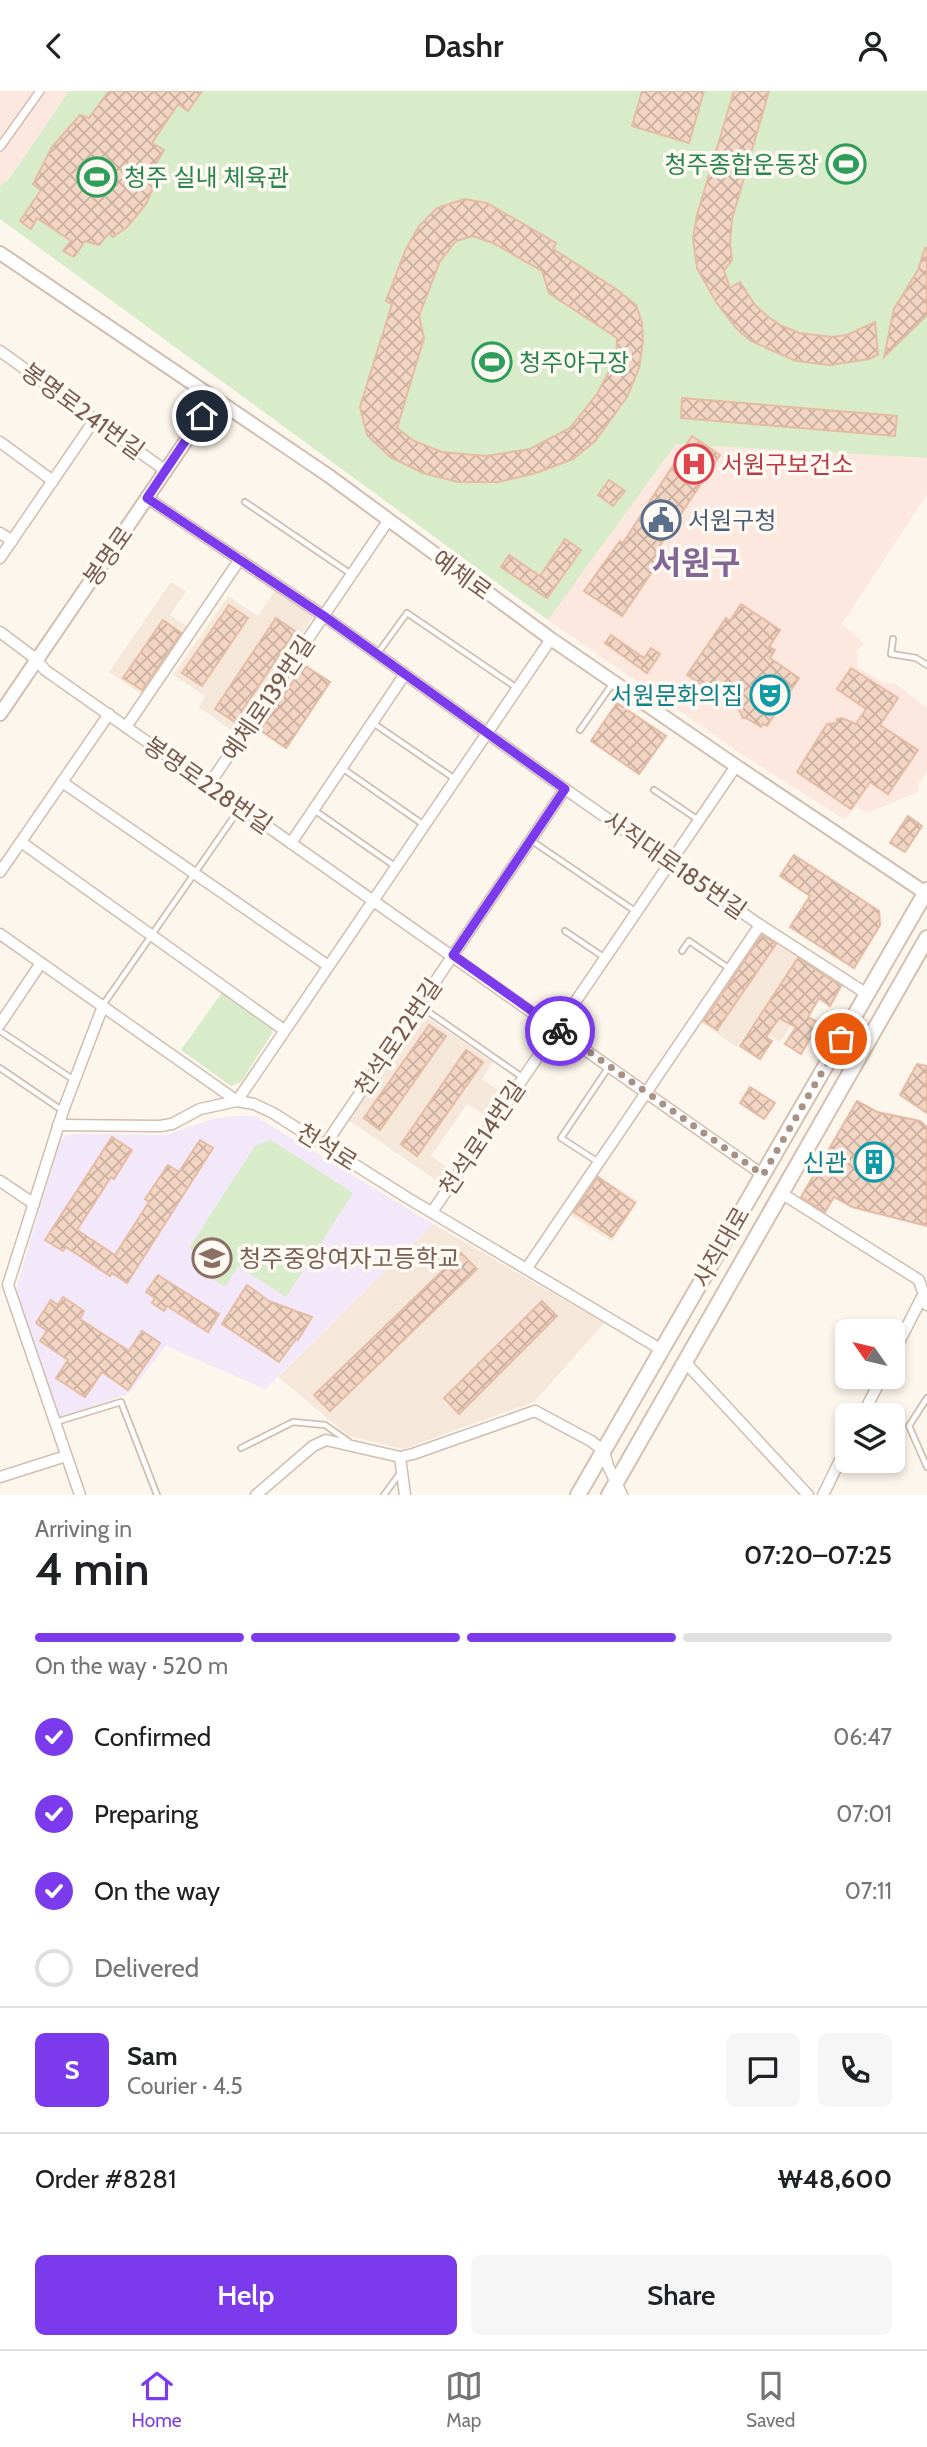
<!DOCTYPE html>
<meta charset="utf-8">
<style>
body{margin:0;font-family:Cabin,"Noto Sans KR",sans-serif;background:#f6f6f6;color:#202124;height:100vh;display:flex;flex-direction:column;font-size:26px;white-space:nowrap}
*{box-sizing:border-box;margin:0}
p{font-size:23px;color:#757577}
.icon{flex:none;width:38px;height:38px;fill:none;stroke:currentColor;stroke-width:2;stroke-linecap:round;stroke-linejoin:round}
.map{position:relative;height:1404px;overflow:hidden}
.drawer{display:flex;flex-direction:column;background:#fff;flex:1}
.drawer>*{flex:none}
.needle{width:46px;rotate:304deg}
.buttons{position:absolute;left:835px;top:1228px;display:grid;gap:14px}
.buttons a{display:grid;place-items:center;width:70px;height:70px;border-radius:10px;background:#fff;box-shadow:0 4px 10px #0003;font-size:35px}
.pin{position:absolute;display:grid;place-items:center;width:60px;height:60px;color:#fff;margin:-30px;border:4px solid #fff;border-radius:50%;box-shadow:0 2px 7px #0007}
.courier{position:absolute;display:grid;place-items:center;width:70px;height:70px;margin:-35px;border:5px solid #7c3aed;border-radius:50%;background:#fff;color:#222;box-shadow:0 2px 9px #0007}
.overview em{font-style:normal;font-weight:600}
.overview div{display:flex;flex-direction:column-reverse}
.overview{display:flex;align-items:center;justify-content:space-between;height:119px;padding:0 35px}
h1{font-size:46px;font-weight:600;line-height:52px}
.bar{display:grid;grid-template-columns:repeat(4,1fr);gap:10px 7px;align-content:center;height:84px;padding:0 35px}
.bar i{height:9px;border-radius:5px;background:#e0e0e0}
.bar .on{background:#7c3aed}
.bar p{grid-column:span 4}
.line{display:flex;align-items:center;gap:18px;padding:0 35px;border-top:2px solid #e0e0e0}
.line div{flex:1}
.round{display:grid;place-items:center;flex:none;width:74px;height:74px;border-radius:10px;background:#f6f6f6}
ol{padding:0 35px;list-style:none}
li{display:flex;align-items:center;gap:21px;height:77px}
li p{margin-inline-start:auto}
li .icon{padding:7px;border-radius:50%;background:#7c3aed;color:#fff;stroke-width:4}
li:last-child{color:#757577}
li i{width:38px;height:38px;border:4px solid #e0e0e0;border-radius:50%}
.action{display:flex;gap:14px;margin-top:auto;padding:14px 35px}
.action a{flex:1;height:80px;border-radius:10px;background:#7c3aed;color:#fff;font-size:28px;font-weight:600;line-height:80px;text-align:center}
.action a+a{background:#f6f6f6;color:#202124}
header{display:flex;justify-content:space-between;align-items:center;height:91px;padding:0 35px;background:#fff;font-size:32px;font-weight:600}
.dock{display:flex;justify-content:space-around;align-items:center;height:98px;border-top:2px solid #e0e0e0;background:#fff;font-size:19px;color:#757577}
.dock a{display:grid;justify-items:center;gap:4px}
.dock .on{color:#7c3aed}
.map>svg:first-child{display:block}
.residential{fill:#f5e8da}
.commercial{fill:#fde8e0}
.education{fill:#f3e8fa}
.park{fill:#d8ecc9}
.building{fill:url(#building-cross-hatch);stroke:#e6bba3;stroke-width:2;fill-rule:evenodd}
.lines{fill:none;stroke-linecap:round;stroke-linejoin:round}
.service-casing{stroke:#d1beb0;stroke-width:8}
.pedestrian-casing{stroke:#d1beb0;stroke-width:10}
.minor-casing{stroke:#d1beb0;stroke-width:13}
.tertiary-casing{stroke:#d1beb0;stroke-width:16}
.secondary-casing{stroke:#d6c0b0;stroke-width:18}
.service{stroke:#fff;stroke-width:4.5}
.pedestrian{stroke:#fff;stroke-width:7}
.minor{stroke:#fff;stroke-width:10}
.tertiary{stroke:#fff;stroke-width:12}
.secondary{stroke:#fff;stroke-width:14}
.done{stroke:#a89285;stroke-width:7;stroke-dasharray:0 12.6}
.route{stroke:#7c3aed;stroke-width:9}
.labels{text-anchor:middle;dominant-baseline:central;stroke-width:7;stroke-linejoin:round;paint-order:stroke}
.leisure-label{font-size:24px;fill:#27864d;stroke:#fffaf3;text-anchor:start}
.street-label{font-size:24px;fill:#7a5c4d;stroke:#fffaf3}
.health-label{font-size:24px;fill:#be3a42;stroke:#fffaf3;text-anchor:start}
.service-label{font-size:24px;fill:#4e5e75;stroke:#fffaf3;text-anchor:start}
.culture-label{font-size:24px;fill:#0d838f;stroke:#fffaf3;text-anchor:end}
.education-label{font-size:24px;fill:#785e54;stroke:#fffaf3;text-anchor:start}
.district-label{font-size:32px;font-weight:bold;fill:#846695;stroke:#fffaf3}
</style>
<header><svg class="icon" aria-label="back" viewBox="0 0 24 24"><path d="M15 5l-7 7 7 7"/></svg>Dashr<svg class="icon" aria-label="person" viewBox="0 0 24 24"><circle cx="12" cy="8" r="4"/><path d="M4 21q1-7 8-7t8 7"/></svg></header>
<div class="map">
<svg width="927" height="1404" viewBox="0 0 927 1404">
<defs>
<pattern id="building-cross-hatch" width="8" height="8" patternUnits="userSpaceOnUse" patternTransform="scale(1.75)"><rect width="8" height="8" fill="#f3d5c3"/><path d="M0 0l8 8M0 8l8-8" fill="none" stroke="#cab0a1"/></pattern>
</defs>
<rect width="100%" height="100%" fill="#fdf6ec"/>
<g class="residential">
<polygon points="171,491 186,500 170,524 188,536 143,604 109,581"/>
<polygon points="275,499 314,524 235,642 199,616 205,605 173,584 228,505 258,525"/>
<polygon points="761,840 825,882 780,951 752,933 737,956 700,931"/>
<polygon points="420,922 493,971 482,988 504,1003 489,1027 467,1013 431,1065 452,1080 442,1093 348,1029"/>
<polygon points="596,1083 638,1110 611,1150 569,1123"/>
<polygon points="433,1133 604,1232 534,1311 403,1358 349,1345 278,1286"/>
</g>
<g class="commercial">
<polygon points="0,0 69,0 0,101"/>
<polygon points="676,352 927,367 927,403 842,533 864,552 857,560 857,576 884,592 895,592 927,617 927,680 918,694 918,701 867,722 856,715 845,729 746,666 548,529"/>
</g>
<polygon class="education" points="237,1025 253,1025 265,1031 433,1133 265,1298 166,1255 128,1303 60,1326 15,1202 60,1050 67,1044 81,1043 166,1044 216,1027"/>
<g class="park">
<polygon points="69,0 927,0 927,367 676,353 548,529 0,128 0,96 4,90 7,91"/>
<polygon points="223,900 269,933 273,941 241,991 231,995 181,959"/>
<polygon points="271,1049 353,1102 286,1206 238,1175 225,1196 192,1175 199,1164 189,1157 255,1055"/>
</g>
<g class="building">
<polygon points="109,0 202,0 188,20 178,13 152,52 164,59 155,74 161,79 146,113 127,136 113,146 109,142 99,154 85,150 74,166 63,160 71,150 37,127 31,138 20,130 41,99 33,93 52,56 80,24 89,27"/>
<polygon points="642,0 704,0 689,52 632,35"/>
<polygon points="734,0 769,0 732,128 730,152 732,169 724,180 730,197 740,191 755,214 767,225 782,235 799,242 832,246 847,244 875,231 878,264 869,268 830,274 796,270 751,250 737,238 716,211 697,177 693,148 697,124"/>
<path d="M464,108L487,112L556,152L553,158L616,198L636,214L642,232L643,251L639,277L627,306L595,350L573,368L536,382L498,391H458L423,382L390,366L367,344L360,316L392,213L386,210L405,160L419,135L437,117ZM473,145L493,152L542,180L549,202L617,247L616,267L597,303L570,337L530,358L486,365L442,361L414,350L397,337L424,247L419,225L440,170L456,150Z"/>
<polygon points="925,157 927,157 927,224 884,266 894,218 918,179"/>
<polygon points="682,307 897,325 895,345 681,327"/>
<polygon points="692,345 720,364 655,462 662,466 622,525 584,500 620,450 623,452"/>
<polygon points="609,389 625,400 613,415 598,404"/>
<polygon points="565,448 581,459 547,507 501,476 509,464 540,485"/>
<polygon points="741,513 780,539 769,556 775,559 770,567 799,587 767,635 763,633 761,636 746,627 743,627 739,619 687,584 726,527 730,530"/>
<polygon points="229,514 248,527 202,595 182,582"/>
<polygon points="276,527 295,540 235,631 215,618"/>
<polygon points="163,529 181,542 142,599 123,587"/>
<polygon points="611,544 644,567 651,557 660,563 647,582 605,552"/>
<polygon points="304,574 330,591 286,657 260,639"/>
<polygon points="851,577 898,607 880,634 918,659 888,703 870,691 851,718 797,681 827,633 837,632 837,628 842,627 856,633 866,618 837,598"/>
<polygon points="617,612 666,645 639,683 591,650"/>
<polygon points="908,725 922,735 905,761 890,752"/>
<polygon points="794,764 879,820 880,834 854,877 790,836 810,805 780,785"/>
<polygon points="762,844 776,853 717,939 704,930"/>
<polygon points="798,867 841,895 830,915 819,907 808,926 819,932 801,963 785,953 796,936 779,927 766,946 772,950 760,968 740,955"/>
<polygon points="429,934 446,945 380,1039 364,1027"/>
<polygon points="466,959 483,971 417,1065 401,1053"/>
<polygon points="917,973 927,975 927,1022 900,1004"/>
<polygon points="750,996 775,1012 764,1028 740,1012"/>
<polygon points="857,1010 877,1021 920,1030 927,1036 927,1135 852,1116 834,1106 825,1121 801,1106"/>
<polygon points="112,1046 132,1059 114,1088 111,1086 77,1139 115,1164 149,1111 145,1108 168,1074 179,1081 200,1049 213,1057 127,1192 112,1182 110,1185 66,1156 63,1160 45,1149"/>
<polygon points="598,1086 635,1112 612,1146 574,1121"/>
<polygon points="461,1162 477,1178 330,1320 314,1304"/>
<polygon points="158,1184 219,1223 208,1241 167,1215 164,1220 152,1212 155,1207 146,1201"/>
<polygon points="247,1194 269,1210 312,1226 298,1249 296,1248 279,1271 222,1233"/>
<polygon points="63,1206 84,1220 80,1228 129,1260 142,1240 160,1252 128,1299 102,1281 85,1306 56,1287 68,1269 40,1250 47,1240 36,1232 51,1209 58,1214"/>
<polygon points="542,1210 557,1225 459,1323 444,1307"/>
</g>
<g class="lines">
<g class="service-casing">
<g id="service">
<polyline points="245,411 351,483"/>
<polyline points="893,548 891,563 916,567 927,574"/>
<polyline points="378,562 407,522 517,597"/>
<polyline points="373,632 455,688"/>
<polyline points="580,639 613,592"/>
<polyline points="342,677 424,734"/>
<polyline points="654,699 697,728"/>
<polyline points="314,719 396,776"/>
<polyline points="532,750 635,820"/>
<polyline points="565,840 605,867"/>
<polyline points="682,860 689,850 730,878"/>
<polyline points="103,914 240,717"/>
<polyline points="420,915 522,986"/>
<polyline points="0,940 74,989"/>
<polyline points="0,977 63,1020"/>
<polyline points="598,1071 561,1047 608,977"/>
<polyline points="927,1307 909,1335 927,1376"/>
<polyline points="56,1331 121,1311 157,1404"/>
<polyline points="241,1357 293,1331 325,1334 348,1350"/>
<polyline points="384,1404 400,1382"/>
</g>
</g>
<g class="pedestrian-casing">
<polyline id="pedestrian" points="0,56 40,0"/>
</g>
<g class="minor-casing">
<g id="minor">
<polyline points="0,260 166,380"/>
<polyline points="0,351 53,390"/>
<polyline points="147,407 324,525 565,698 760,834 867,903"/>
<polyline points="0,442 12,450"/>
<polyline points="0,467 95,328"/>
<polyline points="0,541 36,568 45,579 763,1084"/>
<polyline points="126,636 240,468"/>
<polyline points="62,691 327,874"/>
<polyline points="208,695 388,430"/>
<polyline points="21,751 284,939"/>
<polyline points="291,752 405,583"/>
<polyline points="0,781 109,623"/>
<polyline points="0,843 237,1010 254,1013 273,1022 406,1106 662,1259"/>
<polyline points="0,933 41,872"/>
<polyline points="58,1034 160,1035 172,1033 200,1018 237,1010 551,548"/>
<polyline points="325,1054 565,698"/>
<polyline points="0,1090 34,1113"/>
<polyline points="781,1102 919,1189 927,1214"/>
<polyline points="432,1121 736,675"/>
<polyline points="527,1177 760,834"/>
<polyline points="892,1265 924,1202"/>
<polyline points="685,1271 808,1404"/>
<polyline points="862,1325 882,1286"/>
<polyline points="400,1366 405,1404"/>
<polyline points="0,1386 66,1365"/>
<polyline points="80,1404 8,1194 64,1017 103,915"/>
<polyline points="256,1404 313,1355 326,1349 400,1366 413,1363 535,1320 591,1350 604,1360 608,1375 622,1404"/>
<polyline points="823,1404 847,1355"/>
</g>
</g>
<g class="tertiary-casing">
<g id="tertiary">
<polyline points="0,162 329,385 551,548 736,675 927,803"/>
<polyline points="0,623 215,307"/>
</g>
</g>
<g class="secondary-casing">
<g id="secondary">
<polyline points="578,1404 927,799"/>
<polyline points="609,1404 927,847"/>
</g>
</g>
<use href="#service" class="service"/>
<use href="#pedestrian" class="pedestrian"/>
<use href="#minor" class="minor"/>
<use href="#tertiary" class="tertiary"/>
<use href="#secondary" class="secondary"/>
</g>
<g class="lines">
<polyline class="done" points="560,940 763,1084 841,948"/>
<polyline class="route" points="202,325 147,407 324,525 565,698 453,864 560,940"/>
</g>
<defs>
<g id="stadium-ring" transform="scale(2.0125)"><circle r="9.5" fill="#fffaf3" stroke="#2e9e5b" stroke-width="1.5"/><path d="M0-5a6.5 5 0 1 0 0 10a6.5 5 0 1 0 0-10ZM-3.5-1.8h7v3.6h-7Z" fill="#2e9e5b"/></g>
<g id="hospital-ring" transform="scale(2.0125)"><circle r="9.5" fill="#fffaf3" stroke="#e0444e" stroke-width="1.5"/><path d="M-5-5h3v3.5h4V-5h3V5h-3V1.5h-4V5h-3Z" fill="#e0444e"/></g>
<g id="civic-ring" transform="scale(2.0125)"><circle r="9.5" fill="#fffaf3" stroke="#5c6f8a" stroke-width="1.5"/><path d="M-.6-6.5H3V-4.5H.6V-3L4-1V1h2V6H-6V1h2V-1L-.6-3ZM-1.2 2.5V6h2.4V2.5Z" fill="#5c6f8a"/></g>
<g id="theatre-ring" transform="scale(2.0125)"><circle r="9.5" fill="#fffaf3" stroke="#0f9aa8" stroke-width="1.5"/><path d="M-5-5.5Q0-4 5-5.5V0Q5 5 0 6Q-5 5-5 0ZM-3.3-2.5H-1v1.5H-3.3ZM1-2.5H3.3v1.5H1ZM-2.8 1Q0 5.5 2.8 1Z" fill="#0f9aa8"/></g>
<g id="building-ring" transform="scale(2.0125)"><circle r="9.5" fill="#fffaf3" stroke="#0f9aa8" stroke-width="1.5"/><path d="M-4-6H4V6H1V3H-1V6H-4ZM-2.5-4.3h1.7v1.8h-1.7ZM.8-4.3h1.7v1.8H.8ZM-2.5-1h1.7V.8h-1.7ZM.8-1h1.7V.8H.8Z" fill="#0f9aa8"/></g>
<g id="school-ring" transform="scale(2.0125)"><circle r="9.5" fill="#fffaf3" stroke="#8d6e63" stroke-width="1.5"/><path d="M0-5L7-2L0 1L-7-2ZM-4 1L0 2.5L4 1V4Q0 6-4 4Z" fill="#8d6e63"/></g>
</defs>
<g fill-rule="evenodd">
<use href="#stadium-ring" x="846" y="73"/>
<use href="#stadium-ring" x="97" y="86"/>
<use href="#stadium-ring" x="492" y="271"/>
<use href="#hospital-ring" x="694" y="373"/>
<use href="#civic-ring" x="661" y="429"/>
<use href="#theatre-ring" x="770" y="604"/>
<use href="#building-ring" x="874" y="1071"/>
<use href="#school-ring" x="212" y="1167"/>
</g>
<g class="labels">
<g class="leisure-label">
<text x="819" y="73" text-anchor="end">청주종합운동장</text>
<text x="124" y="86">청주 실내 체육관</text>
<text x="519" y="271">청주야구장</text>
</g>
<g class="street-label">
<text transform="translate(83 320) rotate(36)">봉명로241번길</text>
<text transform="translate(108 465) rotate(-55)">봉명로</text>
<text transform="translate(462 484) rotate(36)">예체로</text>
<text transform="translate(268 607) rotate(-56)">예체로139번길</text>
<text transform="translate(208 694) rotate(35)">봉명로228번길</text>
<text transform="translate(675 774) rotate(35)">사직대로185번길</text>
<text transform="translate(398 946) rotate(-56)">천석로22번길</text>
<text transform="translate(482 1047) rotate(-56)">천석로14번길</text>
<text transform="translate(327 1056) rotate(32)">천석로</text>
<text transform="translate(721 1156) rotate(-60)">사직대로</text>
</g>
<g class="health-label">
<text x="721" y="373">서원구보건소</text>
</g>
<g class="service-label">
<text x="688" y="429">서원구청</text>
</g>
<g class="culture-label">
<text x="743" y="604">서원문화의집</text>
<text x="847" y="1071">신관</text>
</g>
<g class="education-label">
<text x="239" y="1167">청주중앙여자고등학교</text>
</g>
<g class="district-label">
<text x="696" y="471">서원구</text>
</g>
</g>
</svg>
<div class="buttons">
<a><svg class="needle" viewBox="-14 -14 28 28"><path d="M0-13l5 13h-10z" fill="#e53935"/><path d="M0 13l5-13h-10z" fill="#757577"/></svg></a>
<a><svg class="icon" aria-label="layers" viewBox="0 0 24 24"><path d="M12 4l9 5-9 5-9-5zM3 14l9 5 9-5"/></svg></a>
</div>
<div class="pin" style="left:841px;top:948px;background:#ea580c"><svg class="icon" aria-label="bag" viewBox="0 0 24 24"><path d="M5 8h14l-1 12H6zM9 8a3 3 0 0 1 6 0"/></svg></div>
<div class="pin" style="left:202px;top:325px;background:#1f2937"><svg class="icon" aria-label="home" viewBox="0 0 24 24"><path d="M3 11l9-7 9 7M6 9v11h12V9"/></svg></div>
<div class="courier" style="left:560px;top:940px"><svg class="icon" aria-label="bike" viewBox="0 0 24 24"><circle cx="6" cy="16" r="4"/><circle cx="18" cy="16" r="4"/><path d="M6 16l4-8h5l3 8M10 8l3 8H6M13 5h3"/></svg></div>
</div>
<section class="drawer">
<div class="overview"><div><h1>4 min</h1><p>Arriving in</p></div><em>07:20–07:25</em></div>
<div class="bar"><i class="on"></i><i class="on"></i><i class="on"></i><i></i><p>On the way · 520 m</p></div>
<ol>
<li><svg class="icon" aria-label="check" viewBox="0 0 24 24"><path d="M5 12l5 5 9-10"/></svg>Confirmed<p>06:47</p></li>
<li><svg class="icon" aria-label="check" viewBox="0 0 24 24"><path d="M5 12l5 5 9-10"/></svg>Preparing<p>07:01</p></li>
<li><svg class="icon" aria-label="check" viewBox="0 0 24 24"><path d="M5 12l5 5 9-10"/></svg>On the way<p>07:11</p></li>
<li><i></i>Delivered</li>
</ol>
<div class="line" style="height:126px"><b class="round" style="background:#7c3aed;color:#fff">S</b><div><b>Sam</b><p>Courier · 4.5</p></div><a class="round"><svg class="icon" aria-label="chat" viewBox="0 0 24 24"><path d="M4 5h16v11H9l-5 4z"/></svg></a><a class="round"><svg class="icon" aria-label="phone" viewBox="0 0 24 24"><path d="M5 4h4l2 5-3 2q2 4 5 5l2-3 5 2v4C11 20 4 13 5 4z"/></svg></a></div>
<div class="line" style="height:91px"><div>Order #8281</div><b>₩48,600</b></div>
<div class="action"><a>Help</a><a>Share</a></div>
</section>
<nav class="dock">
<a class="on"><svg class="icon" aria-label="home" viewBox="0 0 24 24"><path d="M3 11l9-7 9 7M6 9v11h12V9"/></svg>Home</a>
<a><svg class="icon" aria-label="map" viewBox="0 0 24 24"><path d="M3 6l6-2 6 2 6-2v14l-6 2-6-2-6 2zM9 4v14M15 6v14"/></svg>Map</a>
<a><svg class="icon" aria-label="saved" viewBox="0 0 24 24"><path d="M7 4h10v16l-5-4-5 4z"/></svg>Saved</a>
</nav>
